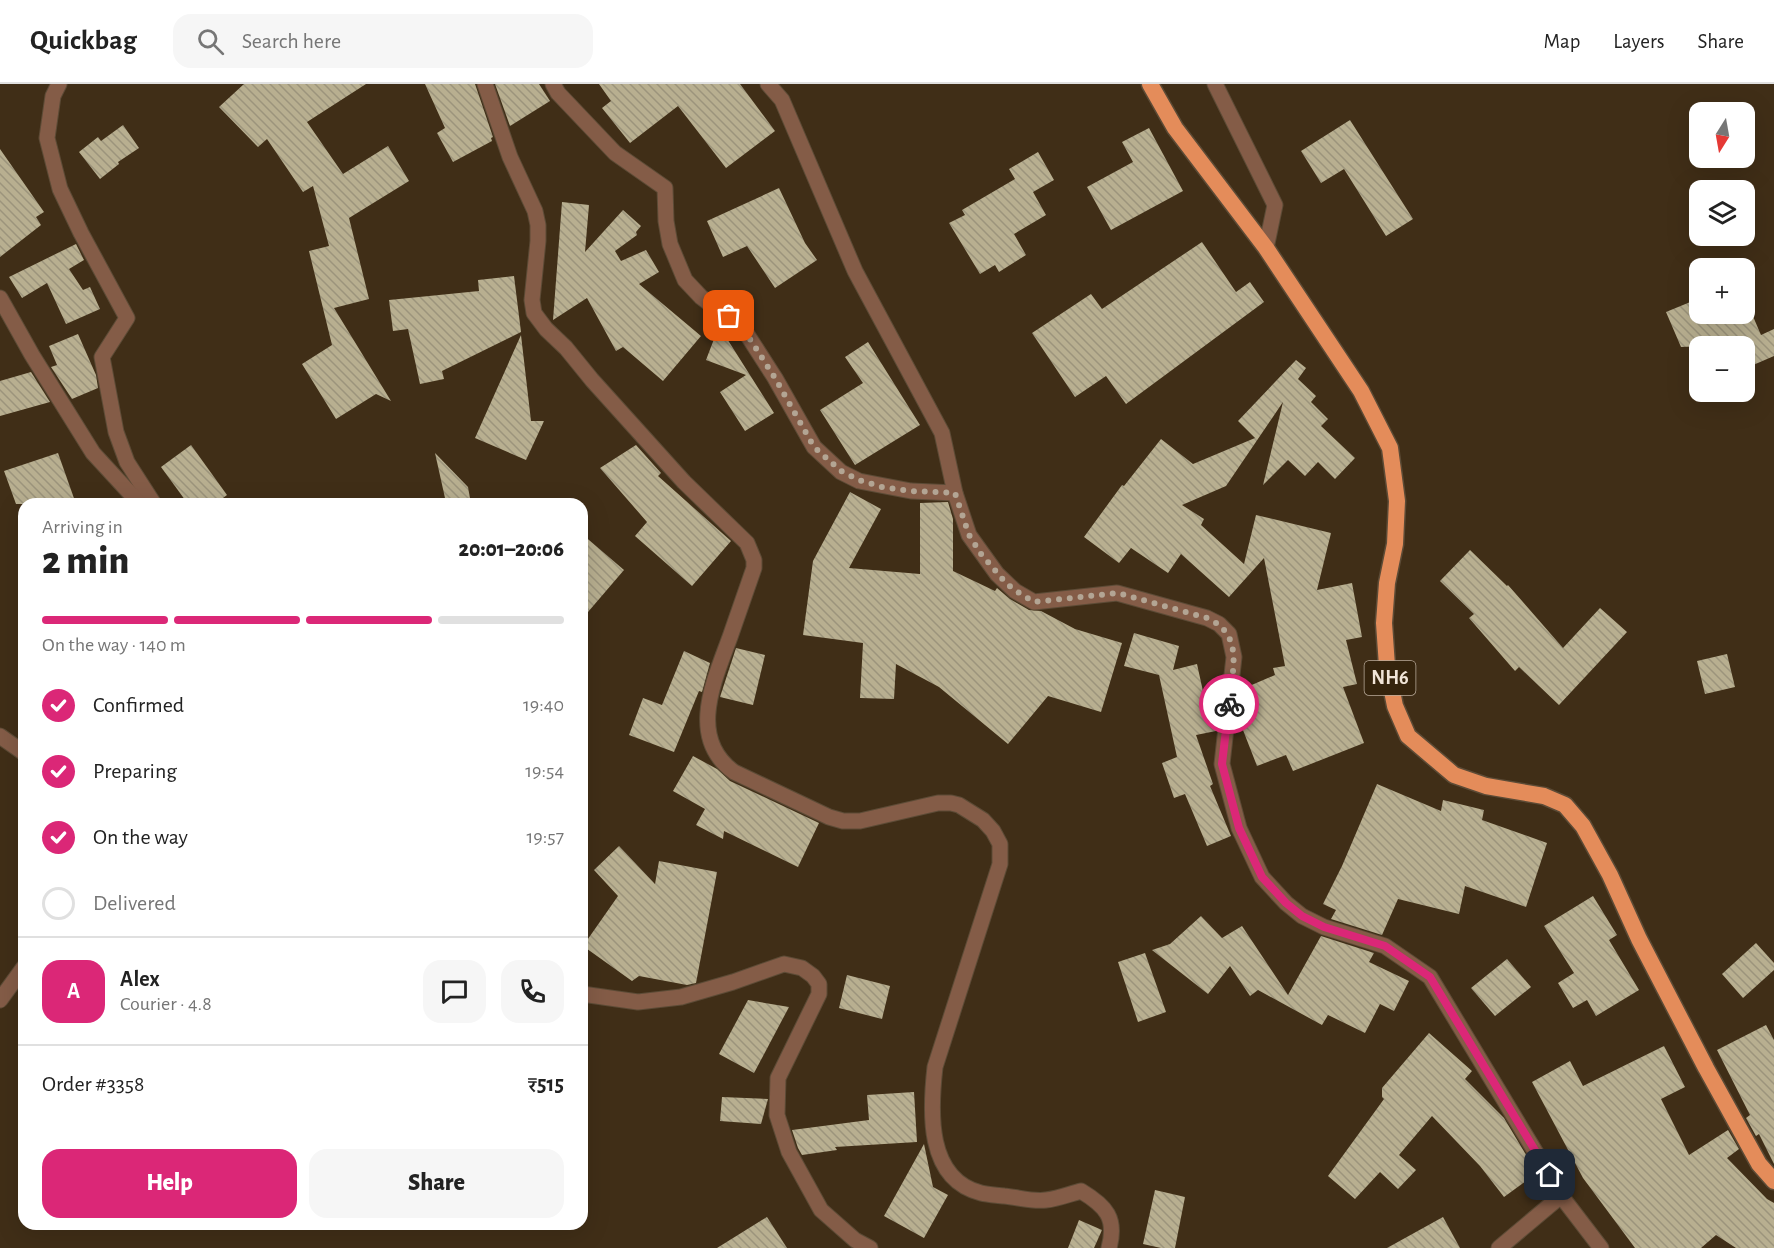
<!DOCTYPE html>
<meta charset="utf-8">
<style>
body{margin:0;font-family:"Alegreya Sans",sans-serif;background:#f6f6f6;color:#222;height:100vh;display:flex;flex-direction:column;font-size:22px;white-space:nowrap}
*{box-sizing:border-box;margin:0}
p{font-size:20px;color:#767676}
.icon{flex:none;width:33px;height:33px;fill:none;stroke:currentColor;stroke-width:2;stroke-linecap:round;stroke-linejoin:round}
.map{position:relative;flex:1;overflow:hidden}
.panel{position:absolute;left:18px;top:414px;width:570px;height:732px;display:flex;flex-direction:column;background:#fff;border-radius:18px;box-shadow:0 6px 24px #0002}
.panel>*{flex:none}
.needle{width:39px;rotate:191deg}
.buttons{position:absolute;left:1689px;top:18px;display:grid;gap:12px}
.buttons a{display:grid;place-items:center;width:66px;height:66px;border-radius:12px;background:#fff;box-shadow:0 6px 24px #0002;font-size:30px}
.pin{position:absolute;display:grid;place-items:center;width:51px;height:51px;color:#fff;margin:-26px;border-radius:12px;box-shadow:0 3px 9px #0006}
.courier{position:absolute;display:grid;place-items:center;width:60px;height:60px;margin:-30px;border:4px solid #db2777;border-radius:50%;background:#fff;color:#222;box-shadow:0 2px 8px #0007}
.overview em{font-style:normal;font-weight:800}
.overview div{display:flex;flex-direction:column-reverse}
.overview{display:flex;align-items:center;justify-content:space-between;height:102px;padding:0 24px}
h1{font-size:39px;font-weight:800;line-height:45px}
.bar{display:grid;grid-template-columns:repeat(4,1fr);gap:9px 6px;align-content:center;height:72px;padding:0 24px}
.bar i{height:8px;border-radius:4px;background:#e0e0e0}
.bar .selected{background:#db2777}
.bar p{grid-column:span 4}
.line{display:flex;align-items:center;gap:15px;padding:0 24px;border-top:2px solid #e0e0e0}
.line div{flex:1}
.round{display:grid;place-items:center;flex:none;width:63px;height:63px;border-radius:18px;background:#f6f6f6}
ol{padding:0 24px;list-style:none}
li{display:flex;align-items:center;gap:18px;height:66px}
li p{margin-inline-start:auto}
li .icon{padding:6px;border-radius:50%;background:#db2777;color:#fff;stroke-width:4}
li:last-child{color:#767676}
li i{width:33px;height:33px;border:3px solid #e0e0e0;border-radius:50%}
.button{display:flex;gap:12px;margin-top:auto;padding:12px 24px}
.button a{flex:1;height:69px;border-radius:18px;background:#db2777;color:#fff;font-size:24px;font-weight:800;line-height:69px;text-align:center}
.button a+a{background:#f6f6f6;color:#222}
header{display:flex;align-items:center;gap:36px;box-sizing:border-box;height:84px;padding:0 30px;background:#fff;border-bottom:2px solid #e0e0e0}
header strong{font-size:28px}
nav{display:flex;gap:33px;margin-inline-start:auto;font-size:21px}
.search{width:420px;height:54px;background:#f6f6f6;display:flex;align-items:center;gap:15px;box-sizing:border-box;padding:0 21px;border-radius:18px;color:#767676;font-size:22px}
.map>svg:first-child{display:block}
.building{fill:url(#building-back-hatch)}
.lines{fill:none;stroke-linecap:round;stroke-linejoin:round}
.minor-casing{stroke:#5c4b36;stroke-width:17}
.trunk-casing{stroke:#5c4b36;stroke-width:19}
.minor{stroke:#845c47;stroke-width:15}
.trunk{stroke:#e48c5a;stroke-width:16}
.done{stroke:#b3a594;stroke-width:6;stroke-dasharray:0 10.8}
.route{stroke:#db2777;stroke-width:8}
.labels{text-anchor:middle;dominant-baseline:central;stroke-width:6;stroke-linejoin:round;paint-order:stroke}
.shield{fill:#35240d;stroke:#b9ab9b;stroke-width:1.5}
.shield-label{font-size:20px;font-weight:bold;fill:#f1e5d8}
</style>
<header>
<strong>Quickbag</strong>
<div class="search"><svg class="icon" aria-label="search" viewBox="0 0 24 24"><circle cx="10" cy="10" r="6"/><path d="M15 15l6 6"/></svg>Search here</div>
<nav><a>Map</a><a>Layers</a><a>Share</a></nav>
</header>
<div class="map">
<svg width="1774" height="1164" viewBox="0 0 1774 1164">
<defs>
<pattern id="building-back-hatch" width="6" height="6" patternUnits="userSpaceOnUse" patternTransform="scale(1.5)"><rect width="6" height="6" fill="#b8af90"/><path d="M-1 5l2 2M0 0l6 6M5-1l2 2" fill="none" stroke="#9c947c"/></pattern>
</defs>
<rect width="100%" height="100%" fill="#402e17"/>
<g class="building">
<polygon points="244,0 366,0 307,38 343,90 388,62 409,97 349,134 369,215 334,224 391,317 376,310 336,335 302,280 332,261 309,167 329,162 313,102 303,108 267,55 258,63 219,23"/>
<polygon points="425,0 475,0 493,53 491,54 492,57 453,78 437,49 445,44"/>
<polygon points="495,0 539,0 550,17 510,42"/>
<polygon points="599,0 740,0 775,47 726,84 678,22 630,59 602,24 611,17"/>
<polygon points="1350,36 1413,135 1386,152 1344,85 1321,99 1301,67"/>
<polygon points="123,41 139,64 118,78 119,80 100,95 79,68 98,53 101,57"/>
<polygon points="1149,44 1183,107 1111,146 1087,103 1133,78 1122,58"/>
<polygon points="0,65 44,128 36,133 41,141 0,173"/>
<polygon points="1038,68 1054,96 1033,108 1046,131 1014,150 1026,171 999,188 995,181 980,190 949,139 965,131 962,126 1015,95 1009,85"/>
<polygon points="779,104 805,159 817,176 775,204 747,162 723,173 707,137"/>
<polygon points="562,118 589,121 585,168 623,126 641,142 636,148 637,151 615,167 621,177 646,166 659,188 639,200 701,252 663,297 623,263 616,267 587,214 553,236"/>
<polygon points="1202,158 1236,208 1250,198 1264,218 1126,320 1106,292 1075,313 1032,249 1091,210 1102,225"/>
<polygon points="76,160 84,176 69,185 83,206 90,203 100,225 66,240 47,199 22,214 9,193"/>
<polygon points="514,192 521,248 442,287 444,295 420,300 408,245 393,247 389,216 479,207 478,196"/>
<polygon points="1700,214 1700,230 1752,230 1761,251 1774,245 1774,272 1744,285 1744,262 1716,262 1715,258 1705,262 1681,263 1666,228"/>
<polygon points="719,242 774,329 745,347 720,308 746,291 706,276"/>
<polygon points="78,250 96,291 98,304 72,315 51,283 57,281 49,262"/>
<polygon points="521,251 531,337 544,337 526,376 475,354"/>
<polygon points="868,258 920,341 855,381 820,326 863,299 845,273"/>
<polygon points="1296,276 1306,284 1298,295 1316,312 1311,318 1328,335 1321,342 1355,374 1335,395 1318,378 1305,392 1288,376 1263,401 1283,318 1226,402 1182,421 1204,435 1201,441 1244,480 1256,431 1331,449 1317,506 1352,499 1362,553 1346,556 1357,600 1343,603 1364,659 1293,687 1286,671 1257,682 1241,641 1236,642 1240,606 1275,591 1273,584 1285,582 1264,474 1229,513 1181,470 1168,489 1131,464 1119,479 1084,453 1122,401 1124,402 1161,355 1193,380 1255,354 1238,337"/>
<polygon points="31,288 50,318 0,332 0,297"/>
<polygon points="191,361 227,411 215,420 188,420 161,383"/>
<polygon points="636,361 661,389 658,392 731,457 692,502 635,452 647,438 600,384"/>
<polygon points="58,369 76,420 16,420 4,387"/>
<polygon points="435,369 468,403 471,420 451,420 445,414"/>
<polygon points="850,408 881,425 849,484 920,490 920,419 948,418 953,435 953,487 995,507 997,504 1010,515 1029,526 1041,527 1075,545 1122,559 1101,628 1048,612 1008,660 939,603 896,580 894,615 860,614 863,559 803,551 813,477"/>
<polygon points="582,450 624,486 582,535"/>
<polygon points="1470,466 1507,502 1508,501 1563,564 1600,524 1627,548 1559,621 1519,583 1515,587 1469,534 1474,530 1440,497"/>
<polygon points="1134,549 1179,562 1173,586 1197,580 1206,621 1219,615 1216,647 1196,651 1213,700 1210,702 1231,752 1207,762 1185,710 1174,714 1162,679 1177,673 1159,591 1124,582"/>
<polygon points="736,564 765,571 753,621 720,613"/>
<polygon points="684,567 710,579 702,608 699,607 674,668 629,651 643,614 662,621"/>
<polygon points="1727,570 1735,603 1705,610 1697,577"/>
<polygon points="693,672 717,685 730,697 819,739 798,783 724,747 723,755 696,741 705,725 673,707"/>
<polygon points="1377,700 1441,727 1443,716 1484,726 1482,736 1547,759 1526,823 1465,802 1459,830 1398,815 1382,851 1331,835 1336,826 1323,820 1342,782"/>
<polygon points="619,762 655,800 659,777 717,788 696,899 687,901 639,892 632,897 583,862 618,812 594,786"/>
<polygon points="1593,812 1617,851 1609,856 1639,906 1596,932 1587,916 1573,924 1558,899 1574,889 1544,842"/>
<polygon points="1201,832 1222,854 1242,842 1288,911 1321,852 1374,869 1369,878 1409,897 1394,927 1380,920 1365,949 1328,931 1322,941 1258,906 1250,912 1230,882 1208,910 1152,866 1170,860"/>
<polygon points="1756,859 1774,879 1774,886 1743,914 1722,890"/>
<polygon points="1145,869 1166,928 1138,938 1118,878"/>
<polygon points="1507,875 1531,903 1495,932 1471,904"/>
<polygon points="847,891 890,902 882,935 839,924"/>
<polygon points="748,916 789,923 754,989 719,970"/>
<polygon points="1766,941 1774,956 1774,1080 1759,1050 1756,1052 1746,1034 1750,1031 1717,966"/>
<polygon points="1429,949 1472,987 1465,995 1504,1034 1537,1089 1504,1113 1480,1082 1432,1032 1399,1071 1416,1086 1398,1105 1380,1088 1355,1115 1328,1092 1384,1015 1382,1013 1382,1004"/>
<polygon points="1664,962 1685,1003 1661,1015 1689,1071 1728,1046 1739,1065 1727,1074 1767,1115 1774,1119 1774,1164 1736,1164 1716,1151 1701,1164 1635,1164 1583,1094 1532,998 1570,977 1583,1002"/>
<polygon points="914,1008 917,1058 835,1063 837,1066 802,1071 798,1064 792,1046 869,1036 867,1011"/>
<polygon points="722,1013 768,1015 761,1040 720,1037"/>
<polygon points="924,1060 933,1103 948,1111 924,1154 884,1132"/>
<polygon points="1155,1106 1185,1113 1175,1164 1161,1164 1143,1160"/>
<polygon points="767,1133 787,1164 717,1164"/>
<polygon points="1443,1133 1460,1164 1387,1164"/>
<polygon points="1079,1136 1102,1146 1094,1164 1068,1164"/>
</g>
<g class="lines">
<g class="minor-casing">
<g id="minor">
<polyline points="59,0 53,12 47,54 60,105 81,149 127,234 102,273 116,348 127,378 154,420"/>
<path d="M485,0L510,73L535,127L538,141V157L532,216L534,229L546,245L566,264L592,296L684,398L747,459L754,476V484C746,507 738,530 730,553C714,597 687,654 734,688L829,733L843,737H860L938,719H951L959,721L983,736L993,747L1000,760V780L935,983C930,1027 926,1095 981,1109C989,1111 997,1111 1004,1112C1017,1113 1033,1118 1046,1116C1057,1115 1070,1110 1081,1107C1106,1122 1117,1134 1109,1164"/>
<polyline points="553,0 558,9 615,69 665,104 666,137 670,160 685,196 701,213 718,226 739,238 775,294 814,363 841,388 859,397 911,407 955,409"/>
<polyline points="768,0 782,16 855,187 942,349 955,409 969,451 997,490 1015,507 1034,518 1117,509 1207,534 1219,540 1229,550 1234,573 1222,680 1239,744 1262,793 1286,819 1302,832 1324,843 1385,862 1430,893 1565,1117 1601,1164"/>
<polyline points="1215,0 1275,121 1266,164"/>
<polyline points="0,214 32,271 93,369 140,420"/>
<polyline points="0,652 24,669"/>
<polyline points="582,910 638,918 681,913 733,898 784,880 802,884 813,892 819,900 819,910 778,994 777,1031 789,1068 821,1126 855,1156 870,1164"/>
<polyline points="0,916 24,883"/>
<polyline points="1499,1164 1562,1111"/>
</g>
</g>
<g class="trunk-casing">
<polyline id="trunk" points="1150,0 1175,44 1266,164 1361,307 1390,364 1397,417 1395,460 1387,499 1384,539 1387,582 1395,622 1408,652 1454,691 1486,702 1544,712 1565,721 1583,742 1610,791 1639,855 1706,984 1759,1080 1774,1097"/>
</g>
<use href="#minor" class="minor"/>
<use href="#trunk" class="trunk"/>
</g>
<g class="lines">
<path class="done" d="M729,232L739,238L775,294L814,363L841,387L859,396L882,403L911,407L955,409L969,451L981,470L1006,499L1016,507L1034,518L1118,509L1207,534C1245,551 1232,586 1229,620"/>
<polyline class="route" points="1229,620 1222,680 1239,744 1262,793 1286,819 1302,832 1324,843 1385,862 1430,893 1550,1091"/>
</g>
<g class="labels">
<rect class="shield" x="1364.5" y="577" width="51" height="34" rx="4.5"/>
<g class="shield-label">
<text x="1390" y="594">NH6</text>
</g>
</g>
</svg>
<div class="buttons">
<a><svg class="needle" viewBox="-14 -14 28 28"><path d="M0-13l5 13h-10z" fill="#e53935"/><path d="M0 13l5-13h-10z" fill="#767676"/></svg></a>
<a><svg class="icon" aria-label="layers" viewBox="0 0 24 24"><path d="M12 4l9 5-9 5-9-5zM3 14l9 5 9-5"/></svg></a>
<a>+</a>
<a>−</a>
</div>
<div class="pin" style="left:729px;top:232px;background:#ea580c"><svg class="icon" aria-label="bag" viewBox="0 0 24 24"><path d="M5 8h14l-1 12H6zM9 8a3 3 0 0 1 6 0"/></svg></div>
<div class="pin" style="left:1550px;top:1091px;background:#1f2937"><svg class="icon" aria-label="home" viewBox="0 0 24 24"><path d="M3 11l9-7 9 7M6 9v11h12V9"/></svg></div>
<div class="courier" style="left:1229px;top:620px"><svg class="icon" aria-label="bike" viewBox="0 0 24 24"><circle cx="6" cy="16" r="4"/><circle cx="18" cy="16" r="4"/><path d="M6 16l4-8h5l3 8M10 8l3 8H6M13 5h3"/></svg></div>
<section class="panel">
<div class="overview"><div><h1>2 min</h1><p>Arriving in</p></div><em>20:01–20:06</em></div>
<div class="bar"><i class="selected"></i><i class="selected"></i><i class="selected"></i><i></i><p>On the way · 140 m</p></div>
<ol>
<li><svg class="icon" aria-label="check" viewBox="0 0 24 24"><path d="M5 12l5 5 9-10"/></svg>Confirmed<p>19:40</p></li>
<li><svg class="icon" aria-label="check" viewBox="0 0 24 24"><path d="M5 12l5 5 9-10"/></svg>Preparing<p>19:54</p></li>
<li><svg class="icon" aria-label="check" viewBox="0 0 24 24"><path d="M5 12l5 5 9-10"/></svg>On the way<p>19:57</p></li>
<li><i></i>Delivered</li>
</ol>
<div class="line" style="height:108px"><b class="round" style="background:#db2777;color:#fff">A</b><div><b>Alex</b><p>Courier · 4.8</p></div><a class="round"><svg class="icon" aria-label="chat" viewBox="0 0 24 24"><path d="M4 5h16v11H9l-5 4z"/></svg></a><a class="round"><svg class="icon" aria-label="phone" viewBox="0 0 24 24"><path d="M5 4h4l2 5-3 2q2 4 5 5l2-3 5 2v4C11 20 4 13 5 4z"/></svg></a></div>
<div class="line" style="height:78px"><div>Order #3358</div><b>₹515</b></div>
<div class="button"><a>Help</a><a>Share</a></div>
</section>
</div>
